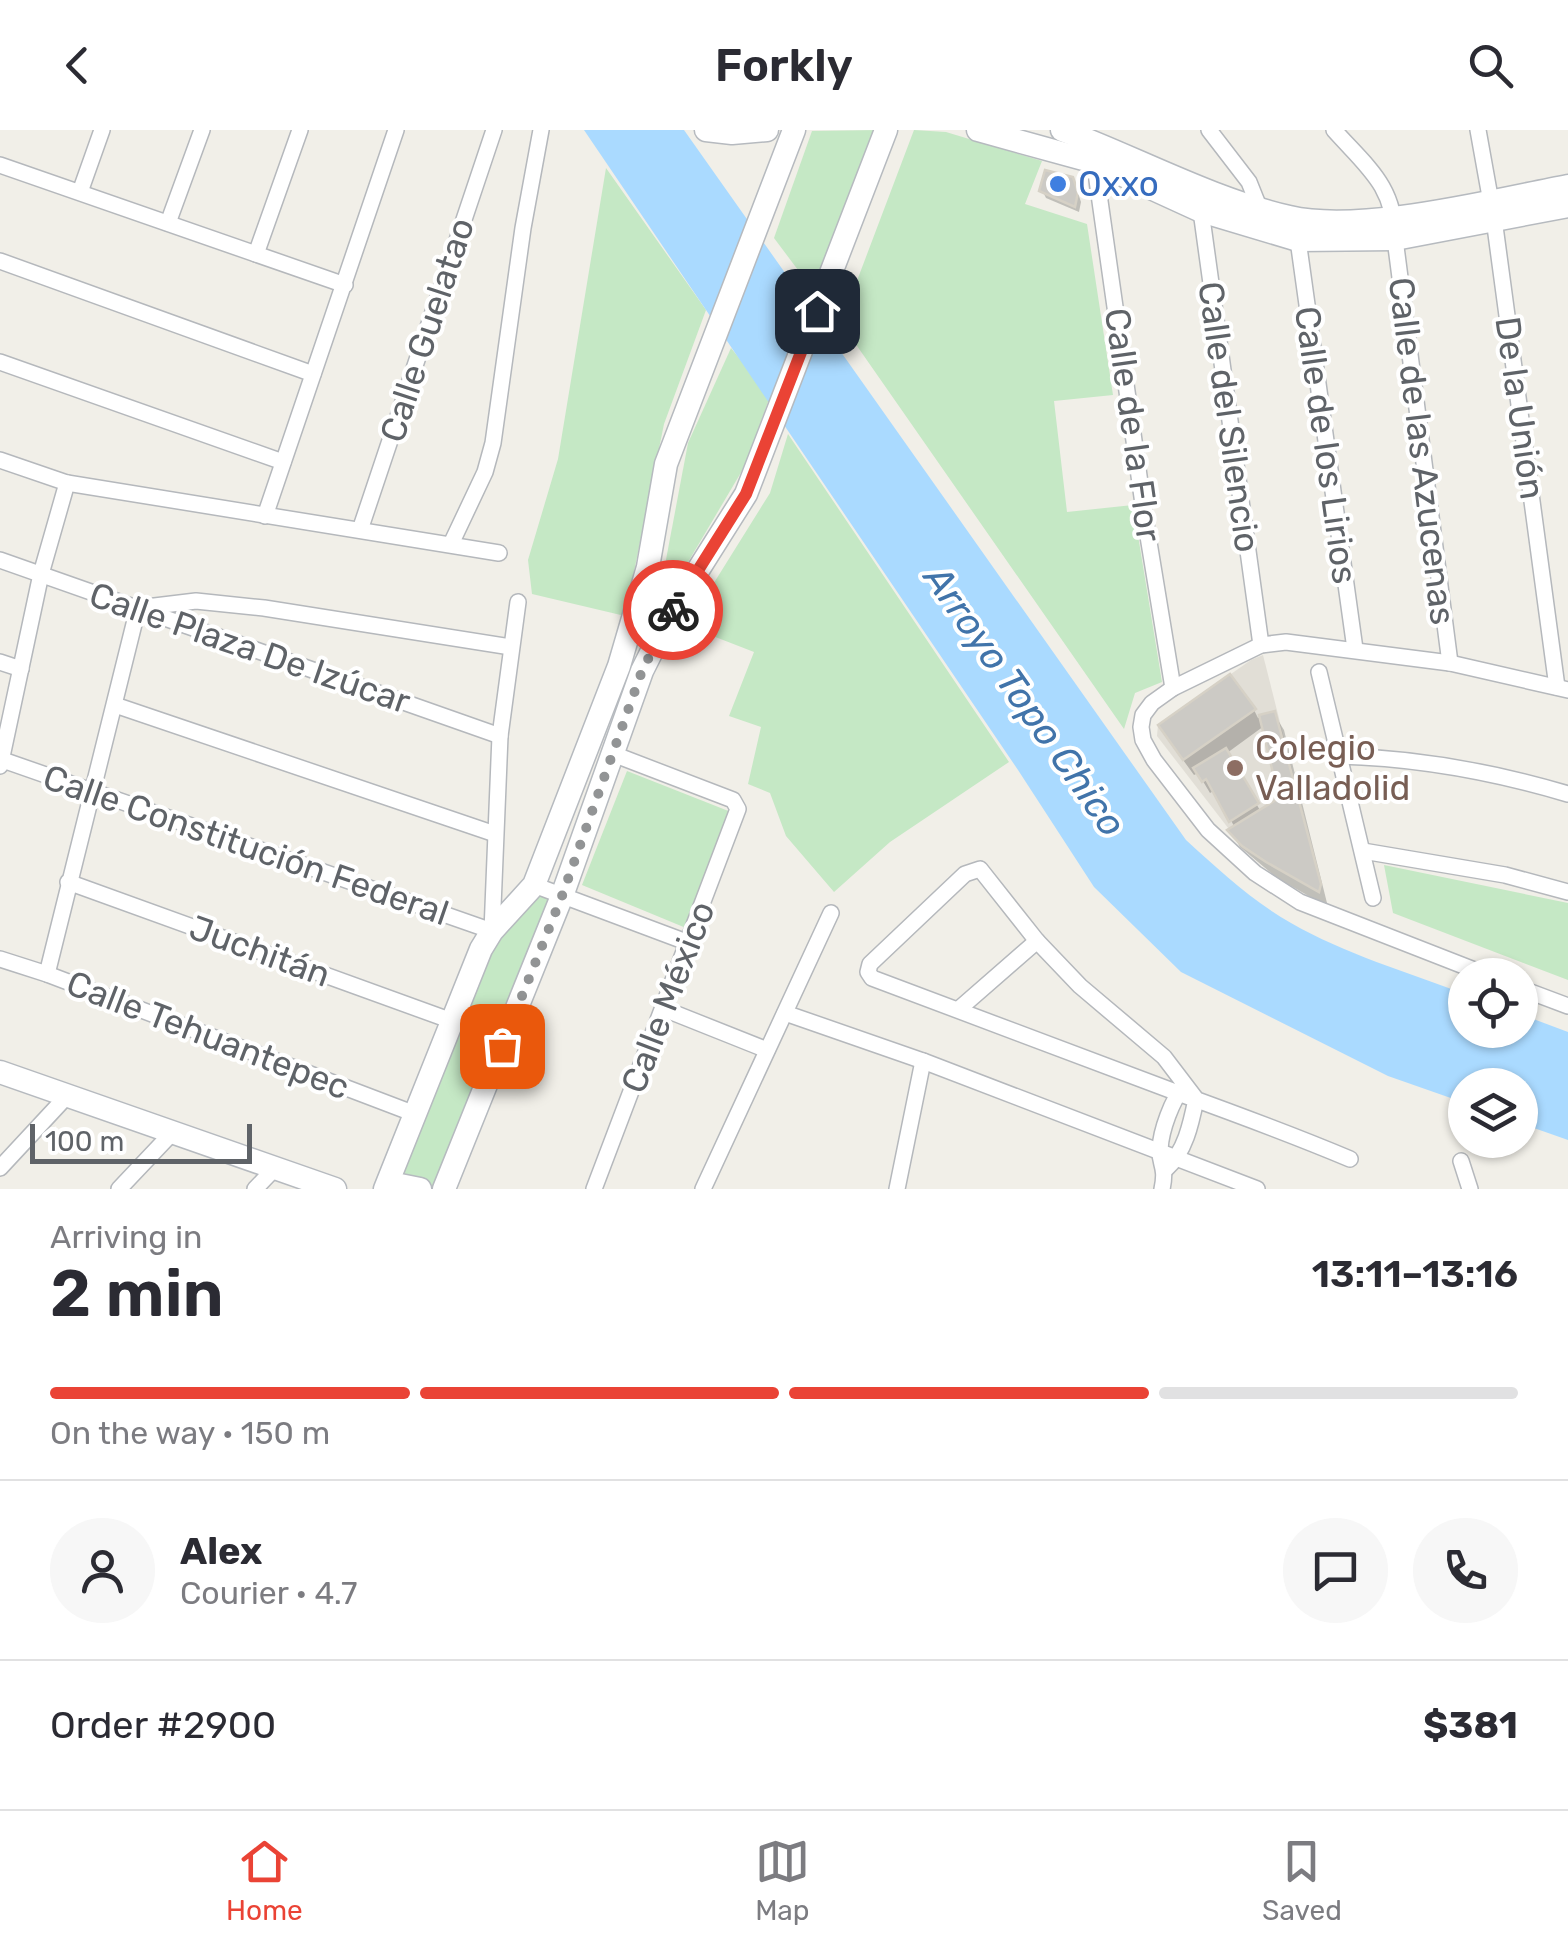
<!DOCTYPE html>
<meta charset="utf-8">
<style>
body{margin:0;font-family:Rubik,sans-serif;background:#f7f7f7;color:#2b2b33;height:100vh;display:flex;flex-direction:column;font-size:38px;white-space:nowrap}
*{box-sizing:border-box;margin:0}
p{font-size:32px;color:#7c7c81}
.icon{flex:none;width:55px;height:55px;fill:none;stroke:currentColor;stroke-width:2;stroke-linecap:round;stroke-linejoin:round}
.map{position:relative;height:1059px;overflow:hidden}
.drawer{display:flex;flex-direction:column;background:#fff;flex:1}
.drawer>*{flex:none}
.controls{position:absolute;left:1448px;top:828px;display:grid;gap:20px}
.controls a{display:grid;place-items:center;width:90px;height:90px;border-radius:50%;background:#fff;box-shadow:0 2px 8px #0004;font-size:50px}
.scale{position:absolute;left:30px;bottom:25px;width:222px;box-sizing:border-box;padding-left:10px;border:5px solid #5f6368;border-top:0;font-size:28px;line-height:35px;white-space:nowrap;color:#5f6368;-webkit-text-stroke:8px #fff;paint-order:stroke}
.pin{position:absolute;display:grid;place-items:center;width:85px;height:85px;color:#fff;margin:-42px;border-radius:20px;box-shadow:0 5px 15px #0006}
.courier{position:absolute;display:grid;place-items:center;width:100px;height:100px;margin:-50px;border:8px solid #ea4335;border-radius:50%;background:#fff;color:#222;box-shadow:0 2px 12px #0007}
.headline em{font-style:normal;font-weight:600}
.headline div{display:flex;flex-direction:column-reverse}
.headline{display:flex;align-items:center;justify-content:space-between;height:170px;padding:0 50px}
h1{font-size:65px;font-weight:600;line-height:75px}
.bar{display:grid;grid-template-columns:repeat(4,1fr);gap:15px 10px;align-content:center;height:120px;padding:0 50px}
.bar i{height:12px;border-radius:8px;background:#e1e1e2}
.bar .active{background:#ea4335}
.bar p{grid-column:span 4}
.line{display:flex;align-items:center;gap:25px;padding:0 50px;border-top:2px solid #e1e1e2}
.line div{flex:1}
.round{display:grid;place-items:center;flex:none;width:105px;height:105px;border-radius:52px;background:#f7f7f7}
header{display:flex;justify-content:space-between;align-items:center;height:130px;padding:0 50px;background:#fff;font-size:45px;font-weight:600}
.dock{display:flex;justify-content:space-around;align-items:center;height:140px;border-top:2px solid #e1e1e2;background:#fff;font-size:28px;color:#7c7c81}
.dock a{display:grid;justify-items:center;gap:5px}
.dock .active{color:#ea4335}
.map>svg:first-child{display:block}
.education{fill:#e1ded6}
.green{fill:#c5e8c5}
.water{fill:#aadaff}
.shadow{fill:#0003;fill-rule:evenodd}
.building{fill:#cccac5;stroke:#d6d1c6;stroke-width:2.5}
.lines{fill:none;stroke-linecap:round;stroke-linejoin:round}
.street-casing{stroke:#b5b8bc;stroke-width:18}
.secondary-casing{stroke:#b6babf;stroke-width:25}
.street{stroke:#fff;stroke-width:15}
.secondary{stroke:#fff;stroke-width:22}
.done{stroke:#929495;stroke-width:10;stroke-dasharray:0 18}
.route{stroke:#ea4335;stroke-width:12}
.shop-dot{fill:#3f7fe0;stroke:#fff;stroke-width:4}
.education-dot{fill:#8d6e63;stroke:#fff;stroke-width:4}
.labels{text-anchor:middle;dominant-baseline:central;stroke-width:8;stroke-linejoin:round;paint-order:stroke}
.shop-label{font-size:35px;fill:#366cbe;stroke:#fff;text-anchor:start}
.street-label{font-size:35px;fill:#5f6368;stroke:#fff}
.education-label{font-size:35px;fill:#785e54;stroke:#fff;text-anchor:start}
.water-label{font-size:38px;font-style:italic;fill:#4174aa;stroke:#fff}
</style>
<header><svg class="icon" aria-label="back" viewBox="0 0 24 24"><path d="M15 5l-7 7 7 7"/></svg>Forkly<svg class="icon" aria-label="search" viewBox="0 0 24 24"><circle cx="10" cy="10" r="6"/><path d="M15 15l6 6"/></svg></header>
<div class="map">
<svg width="1568" height="1059" viewBox="0 0 1568 1059">
<rect width="100%" height="100%" fill="#f1efe8"/>
<polygon class="education" points="1263,525 1321,754 1319,762 1242,716 1157,606 1158,595 1251,530"/>
<g class="green">
<polygon points="879,0 813,160 774,108 812,1"/>
<polygon points="914,0 946,2 1042,31 1025,74 1087,94 1113,265 1054,271 1067,382 1133,375 1162,552 1135,563 1124,599 841,193"/>
<polygon points="606,38 706,180 664,294 625,486 532,464 528,430 558,329"/>
<polygon points="731,218 770,266 746,334 655,488 688,313"/>
<polygon points="788,304 1009,632 890,712 834,762 786,706 770,663 748,654 761,597 729,586 754,522 687,496 770,363"/>
<polygon points="627,641 731,682 686,798 582,755"/>
<polygon points="1384,735 1568,773 1568,850 1393,783"/>
<polygon points="541,764 550,768 436,1058 401,1047 503,796"/>
</g>
<path class="water" d="M584,0H684L1186,710C1219,740 1252,771 1291,793C1345,824 1407,842 1465,864V900H1520V884L1568,902V1010L1520,993V955H1465V973L1388,946L1181,842L1094,757L1018,640Z"/>
<g class="shadow">
<polygon points="1076,57 1081,72 1079,82 1046,68 1042,60"/>
<path d="M1254,580L1258,588L1274,584L1284,600L1328,777L1277,748L1240,717L1231,701L1235,698L1215,660L1210,663L1198,643L1194,645L1170,612ZM1264,596L1282,669L1261,682L1227,623Z"/>
</g>
<g class="building">
<polygon points="1045,40 1073,47 1078,62 1075,77 1039,61"/>
<polygon points="1230,544 1256,579 1183,630 1158,595"/>
<polygon points="1275,581 1321,754 1319,762 1266,732 1242,716 1227,700 1279,668 1259,585"/>
<polygon points="1226,618 1259,673 1229,692 1206,649 1202,652 1193,638"/>
</g>
<g class="lines">
<g class="street-casing">
<g id="street">
<polyline points="1209,0 1249,52 1259,77"/>
<path d="M1334,0C1367,37 1395,56 1395,109L1450,533"/>
<polyline points="1478,0 1494,89 1557,557"/>
<polyline points="1094,29 1145,388 1173,558"/>
<polyline points="0,35 345,155"/>
<polyline points="80,62 102,0"/>
<polyline points="1203,73 1201,81 1261,515"/>
<polyline points="168,93 202,0"/>
<polyline points="1298,110 1355,519"/>
<polyline points="256,124 300,0"/>
<polyline points="0,131 313,244"/>
<polyline points="0,232 283,332"/>
<polyline points="0,330 67,353 499,423"/>
<polyline points="265,386 396,0"/>
<polyline points="360,400 494,0"/>
<polyline points="451,414 485,342 493,313 523,98 541,0"/>
<polyline points="0,430 500,606"/>
<polyline points="0,532 21,539"/>
<polyline points="1319,542 1373,768"/>
<polyline points="115,575 495,704"/>
<path d="M1339,626C1416,628 1494,642 1568,664"/>
<polyline points="0,629 492,801 500,606 518,472"/>
<polyline points="0,636 41,444 67,353"/>
<polyline points="1363,721 1505,745 1568,762"/>
<polyline points="68,752 452,891"/>
<polyline points="534,755 689,813"/>
<polyline points="0,829 47,844 415,984"/>
<polyline points="47,844 138,478 196,471 264,478 511,517"/>
<polyline points="1487,845 1300,772 1255,743 1208,700 1154,630 1143,610 1141,597 1143,585 1152,573 1173,558 1261,515 1286,512 1450,533 1568,560"/>
<polyline points="1520,858 1568,876"/>
<polyline points="664,879 767,920"/>
<polyline points="959,879 1037,811"/>
<polyline points="785,883 923,931 1257,1059"/>
<polyline points="1461,1031 1470,1059"/>
<polyline points="0,1038 66,967"/>
<path d="M1166,1039C1185,1022 1191,994 1196,969L1164,927L1080,856L1037,811L980,739L965,744L870,834L868,842L872,848L1178,963C1236,984 1293,1005 1350,1029"/>
<polyline points="119,1059 171,1004"/>
<polyline points="255,1059 275,1038"/>
<polyline points="594,1059 738,679 733,670 613,624"/>
<polyline points="703,1059 831,783"/>
<polyline points="897,1059 923,931"/>
<path d="M1162,1059C1167,1036 1159,1035 1160,1019C1161,1000 1172,970 1184,956"/>
</g>
</g>
<g class="secondary-casing">
<g id="secondary">
<polyline points="706,0 732,3 767,0"/>
<polyline points="978,0 1094,32 1201,81 1298,110 1395,109 1568,76"/>
<path d="M1062,0C1137,28 1211,69 1289,87C1361,104 1494,70 1568,56"/>
<polyline points="0,942 335,1059"/>
<polyline points="385,1059 481,819 492,801 534,755 619,536 648,437 666,334 794,0"/>
<polyline points="390,1059 400,1055 420,1059"/>
<polyline points="444,1059 562,766 642,541 671,483 746,364 886,0"/>
</g>
</g>
<use href="#street" class="street"/>
<use href="#secondary" class="secondary"/>
</g>
<g class="lines">
<polyline class="done" points="502,916 562,766 642,541 673,480"/>
<polyline class="route" points="673,480 746,364 817,181"/>
</g>
<circle class="shop-dot" cx="1058" cy="54" r="10"/>
<circle class="education-dot" cx="1235" cy="638" r="10"/>
<g class="labels">
<g class="shop-label">
<text x="1078" y="54">Oxxo</text>
</g>
<g class="street-label">
<text transform="translate(427 200) rotate(-72)">Calle Guelatao</text>
<text transform="translate(1520 278) rotate(82)">De la Unión</text>
<text transform="translate(1229 287) rotate(82)">Calle del Silencio</text>
<text transform="translate(1133 295) rotate(82)">Calle de la Flor</text>
<text transform="translate(1326 315) rotate(82)">Calle de los Lirios</text>
<text transform="translate(1422 321) rotate(83)">Calle de las Azucenas</text>
<text transform="translate(250 518) rotate(19)">Calle Plaza De Izúcar</text>
<text transform="translate(246 715) rotate(19)">Calle Constitución Federal</text>
<text transform="translate(260 821) rotate(20)">Juchitán</text>
<text transform="translate(668 867) rotate(-69)">Calle México</text>
<text transform="translate(208 905) rotate(21)">Calle Tehuantepec</text>
</g>
<g class="education-label">
<text x="1255" y="618">Colegio<tspan x="1255" dy="40">Valladolid</tspan></text>
</g>
<g class="water-label">
<text transform="translate(1025 571) rotate(55)">Arroyo Topo Chico</text>
</g>
</g>
</svg>
<div class="controls">
<a><svg class="icon" aria-label="locate" viewBox="0 0 24 24"><circle cx="12" cy="12" r="6"/><path d="M12 2v4M12 18v4M2 12h4M18 12h4"/></svg></a>
<a><svg class="icon" aria-label="layers" viewBox="0 0 24 24"><path d="M12 4l9 5-9 5-9-5zM3 14l9 5 9-5"/></svg></a>
</div>
<div class="scale">100 m</div>
<div class="pin" style="left:502px;top:916px;background:#ea580c"><svg class="icon" aria-label="bag" viewBox="0 0 24 24"><path d="M5 8h14l-1 12H6zM9 8a3 3 0 0 1 6 0"/></svg></div>
<div class="pin" style="left:817px;top:181px;background:#1f2937"><svg class="icon" aria-label="home" viewBox="0 0 24 24"><path d="M3 11l9-7 9 7M6 9v11h12V9"/></svg></div>
<div class="courier" style="left:673px;top:480px"><svg class="icon" aria-label="bike" viewBox="0 0 24 24"><circle cx="6" cy="16" r="4"/><circle cx="18" cy="16" r="4"/><path d="M6 16l4-8h5l3 8M10 8l3 8H6M13 5h3"/></svg></div>
</div>
<section class="drawer">
<div class="headline"><div><h1>2 min</h1><p>Arriving in</p></div><em>13:11–13:16</em></div>
<div class="bar"><i class="active"></i><i class="active"></i><i class="active"></i><i></i><p>On the way · 150 m</p></div>
<div class="line" style="height:180px"><a class="round"><svg class="icon" aria-label="person" viewBox="0 0 24 24"><circle cx="12" cy="8" r="4"/><path d="M4 21q1-7 8-7t8 7"/></svg></a><div><b>Alex</b><p>Courier · 4.7</p></div><a class="round"><svg class="icon" aria-label="chat" viewBox="0 0 24 24"><path d="M4 5h16v11H9l-5 4z"/></svg></a><a class="round"><svg class="icon" aria-label="phone" viewBox="0 0 24 24"><path d="M5 4h4l2 5-3 2q2 4 5 5l2-3 5 2v4C11 20 4 13 5 4z"/></svg></a></div>
<div class="line" style="height:130px"><div>Order #2900</div><b>$381</b></div>
</section>
<nav class="dock">
<a class="active"><svg class="icon" aria-label="home" viewBox="0 0 24 24"><path d="M3 11l9-7 9 7M6 9v11h12V9"/></svg>Home</a>
<a><svg class="icon" aria-label="map" viewBox="0 0 24 24"><path d="M3 6l6-2 6 2 6-2v14l-6 2-6-2-6 2zM9 4v14M15 6v14"/></svg>Map</a>
<a><svg class="icon" aria-label="saved" viewBox="0 0 24 24"><path d="M7 4h10v16l-5-4-5 4z"/></svg>Saved</a>
</nav>
